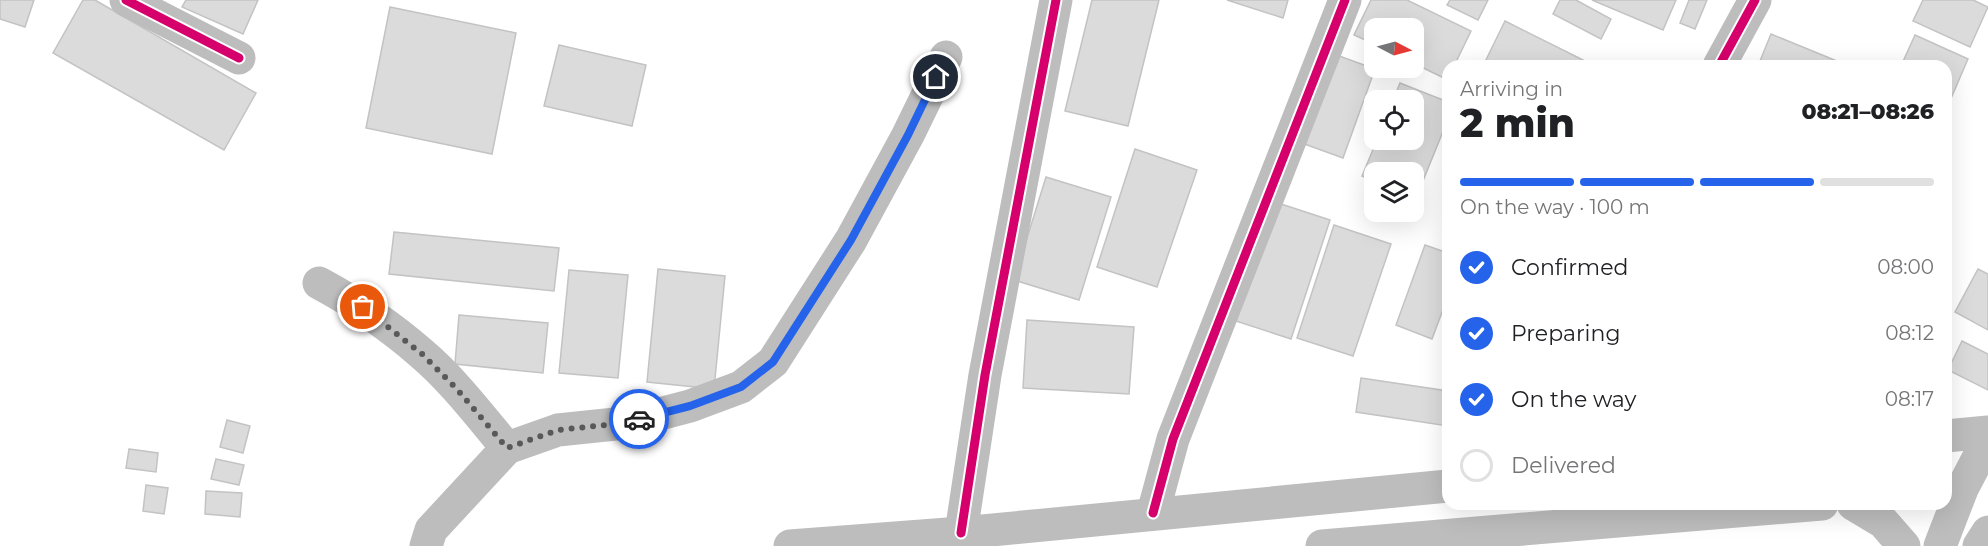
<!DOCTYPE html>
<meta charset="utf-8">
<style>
body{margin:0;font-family:Montserrat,sans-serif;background:#f6f6f6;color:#202124;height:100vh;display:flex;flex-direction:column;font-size:22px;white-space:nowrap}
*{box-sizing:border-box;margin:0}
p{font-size:20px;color:#757577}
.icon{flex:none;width:33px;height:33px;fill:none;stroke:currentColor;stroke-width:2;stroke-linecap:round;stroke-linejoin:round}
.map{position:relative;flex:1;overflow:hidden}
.side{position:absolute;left:1442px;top:60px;width:510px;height:450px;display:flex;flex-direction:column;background:#fff;border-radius:18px;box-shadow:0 6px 24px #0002}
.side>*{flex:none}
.needle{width:39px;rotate:96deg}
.controls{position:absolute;left:1364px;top:18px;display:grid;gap:12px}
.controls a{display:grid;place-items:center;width:60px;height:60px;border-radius:12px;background:#fff;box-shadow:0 6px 24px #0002;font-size:30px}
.pin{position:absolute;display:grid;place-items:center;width:51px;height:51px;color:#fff;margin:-26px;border:3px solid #fff;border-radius:50%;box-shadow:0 2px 6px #0007}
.courier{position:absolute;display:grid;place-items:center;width:60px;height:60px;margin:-30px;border:4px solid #2563eb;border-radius:50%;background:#fff;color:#222;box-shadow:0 2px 8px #0007}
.head em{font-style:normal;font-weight:800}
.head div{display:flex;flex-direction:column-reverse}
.head{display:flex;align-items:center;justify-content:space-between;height:102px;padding:0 18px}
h1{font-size:39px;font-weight:800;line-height:45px}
.bar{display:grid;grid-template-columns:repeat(4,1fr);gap:9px 6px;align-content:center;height:72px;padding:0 18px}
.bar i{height:8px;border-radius:4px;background:#e0e0e0}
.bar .on{background:#2563eb}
.bar p{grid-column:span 4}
ol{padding:0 18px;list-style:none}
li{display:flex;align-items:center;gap:18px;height:66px}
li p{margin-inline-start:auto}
li .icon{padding:6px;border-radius:50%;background:#2563eb;color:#fff;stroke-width:4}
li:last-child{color:#757577}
li i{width:33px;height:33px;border:3px solid #e0e0e0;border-radius:50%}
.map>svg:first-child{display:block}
.building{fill:#dbdbdb;stroke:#c3c3c3;stroke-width:1.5}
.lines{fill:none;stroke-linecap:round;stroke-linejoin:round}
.minor{stroke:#bdbdbd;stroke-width:33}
.major{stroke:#bdbdbd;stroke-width:33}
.cycleway-casing{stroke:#fff;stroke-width:13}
.cycleway{stroke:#d6006c;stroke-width:9}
.done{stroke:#595959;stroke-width:6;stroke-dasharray:0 10.8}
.route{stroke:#2563eb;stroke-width:8}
</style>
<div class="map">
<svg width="1988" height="546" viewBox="0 0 1988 546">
<rect width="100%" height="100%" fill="#fff"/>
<g class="building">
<polygon points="0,0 34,0 25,27 0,19"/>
<polygon points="83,0 95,0 256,93 224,150 53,53"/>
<polygon points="186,0 258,0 243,34 182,7"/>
<polygon points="1092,0 1159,0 1128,126 1065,111"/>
<polygon points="1227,0 1288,0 1283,18"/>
<polygon points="1371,0 1407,0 1471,31 1454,66 1448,66 1448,80 1413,63 1413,28 1374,28 1374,44 1354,35"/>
<polygon points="1450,0 1488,0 1478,20 1447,5"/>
<polygon points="1560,0 1576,0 1611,19 1601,39 1553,14"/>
<polygon points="1592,0 1676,0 1663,30"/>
<polygon points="1689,0 1707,0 1695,29 1680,23"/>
<polygon points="1923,0 1973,0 1988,7 1970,47 1913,21"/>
<polygon points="390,7 516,33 492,154 366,128"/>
<polygon points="1505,21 1595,66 1483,66"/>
<polygon points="1771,34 1849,66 1758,66"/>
<polygon points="1915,35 1968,59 1946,110 1946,66 1901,66"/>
<polygon points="559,45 646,65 632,126 544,106"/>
<polygon points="1331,53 1375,69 1343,158 1299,142"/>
<polygon points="1400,83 1448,102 1448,119 1416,198 1413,197 1413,172 1374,172 1374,181 1362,176 1377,140 1413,140 1413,100 1393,100"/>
<polygon points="1135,149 1197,170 1157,287 1097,267"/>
<polygon points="1046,177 1111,197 1079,300 1014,280"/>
<polygon points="1275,202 1330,220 1291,339 1236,321"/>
<polygon points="1334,225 1391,244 1353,356 1297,338"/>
<polygon points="394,232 559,248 554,291 389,274"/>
<polygon points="1425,245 1448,253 1448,296 1432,339 1396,325"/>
<polygon points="658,269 725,276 714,389 647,382"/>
<polygon points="1978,269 1988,274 1988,330 1955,312"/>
<polygon points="569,270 628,275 618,378 559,373"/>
<polygon points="459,315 548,323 543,373 455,364"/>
<polygon points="1027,320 1134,327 1129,394 1023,388"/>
<polygon points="1962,341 1988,354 1988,390 1948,370"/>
<polygon points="1361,378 1448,391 1448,426 1356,412"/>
<polygon points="227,420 250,426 243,453 220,447"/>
<polygon points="129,449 158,453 156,472 126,468"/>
<polygon points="216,459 244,465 239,485 211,479"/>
<polygon points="146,485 168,488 164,514 143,511"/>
<polygon points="206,491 242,493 240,517 205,514"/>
</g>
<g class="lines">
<g class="minor">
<polyline points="126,0 239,58"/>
<polyline points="1719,66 1755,0"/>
<path d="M319,283C356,303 389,325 421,353C453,380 480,416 507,448"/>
<polyline points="1153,513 1173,439 1345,0"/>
<polyline points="961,533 985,375 1056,0"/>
<polyline points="426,546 431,530 507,448 558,430 625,423 690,406 741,387 773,362 851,240 908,135 946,57"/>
</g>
<g class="major">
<polyline points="1946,436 1988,432"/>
<polyline points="1853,504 1883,522 1904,546"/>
<polyline points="790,546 961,533 1448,486"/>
<polyline points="1322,546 1822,504"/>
<polyline points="1940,546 1962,489 1988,439"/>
<polyline points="1979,546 1988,532"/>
</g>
<g class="cycleway-casing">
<g id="cycleway">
<polyline points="126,0 239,58"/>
<polyline points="1719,66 1755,0"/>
<polyline points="1153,513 1173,439 1345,0"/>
<polyline points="961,533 985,375 1056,0"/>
</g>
</g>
<use href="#cycleway" class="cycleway"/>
</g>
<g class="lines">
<polyline class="done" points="363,307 422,354 456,388 507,448 558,430 625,423 639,419"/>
<polyline class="route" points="639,419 690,406 741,387 773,362 851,240 908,135 936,77"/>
</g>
</svg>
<div class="controls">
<a><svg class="needle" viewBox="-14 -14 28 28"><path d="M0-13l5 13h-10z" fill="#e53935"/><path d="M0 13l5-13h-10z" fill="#757577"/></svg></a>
<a><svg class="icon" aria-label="locate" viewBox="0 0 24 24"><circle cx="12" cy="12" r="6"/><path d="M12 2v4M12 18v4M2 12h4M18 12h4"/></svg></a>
<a><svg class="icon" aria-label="layers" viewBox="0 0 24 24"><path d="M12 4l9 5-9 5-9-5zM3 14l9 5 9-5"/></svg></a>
</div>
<div class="pin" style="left:363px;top:307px;background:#ea580c"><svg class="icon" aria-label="bag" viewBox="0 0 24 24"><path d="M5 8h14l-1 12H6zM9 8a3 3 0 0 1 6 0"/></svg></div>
<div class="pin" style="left:936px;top:77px;background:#1f2937"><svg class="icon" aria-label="home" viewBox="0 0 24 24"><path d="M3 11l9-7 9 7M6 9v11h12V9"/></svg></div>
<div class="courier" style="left:639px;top:419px"><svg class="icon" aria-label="car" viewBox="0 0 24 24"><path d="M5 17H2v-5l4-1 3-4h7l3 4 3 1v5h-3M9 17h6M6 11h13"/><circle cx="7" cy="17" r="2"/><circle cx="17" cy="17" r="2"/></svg></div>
<section class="side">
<div class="head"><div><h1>2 min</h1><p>Arriving in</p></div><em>08:21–08:26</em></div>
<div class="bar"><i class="on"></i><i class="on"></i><i class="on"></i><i></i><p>On the way · 100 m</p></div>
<ol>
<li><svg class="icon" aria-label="check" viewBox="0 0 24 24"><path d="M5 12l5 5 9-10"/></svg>Confirmed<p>08:00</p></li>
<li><svg class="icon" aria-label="check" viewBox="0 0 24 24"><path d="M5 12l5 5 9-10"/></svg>Preparing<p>08:12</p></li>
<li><svg class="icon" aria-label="check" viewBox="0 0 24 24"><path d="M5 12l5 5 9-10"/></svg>On the way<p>08:17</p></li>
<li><i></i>Delivered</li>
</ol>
</section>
</div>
